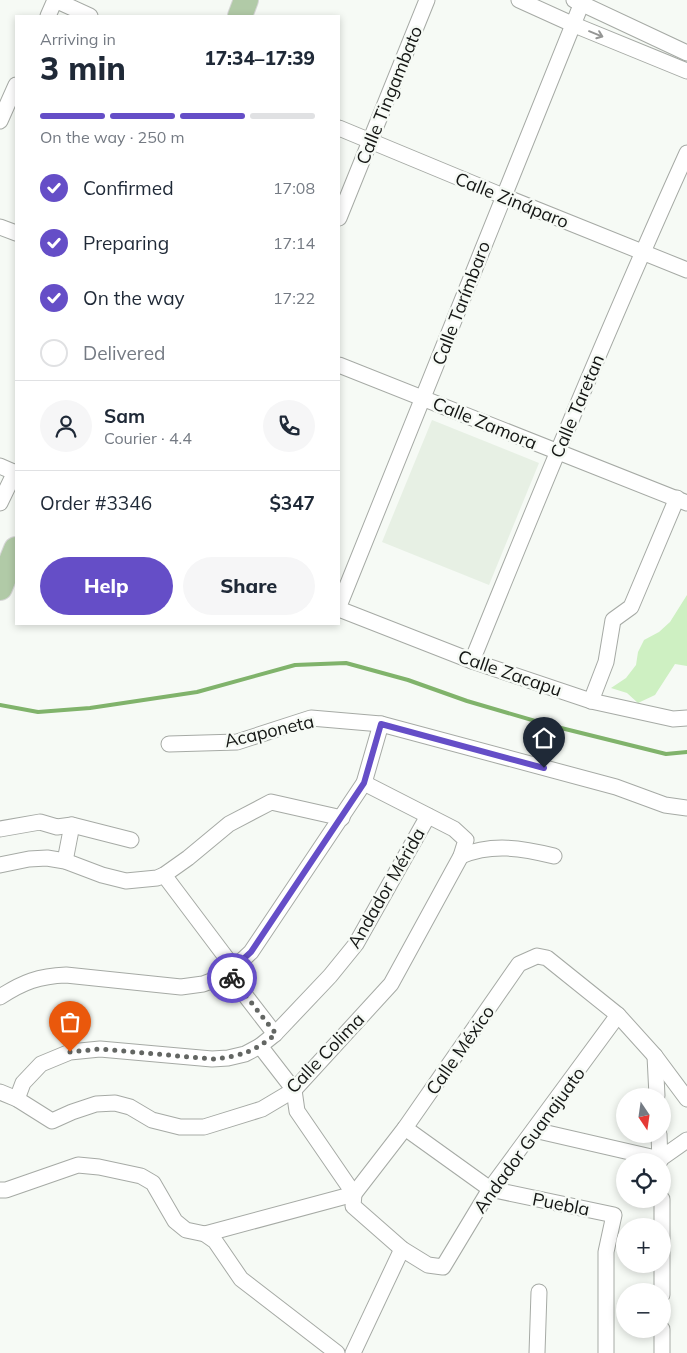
<!DOCTYPE html>
<meta charset="utf-8">
<style>
body{margin:0;font-family:Mulish,sans-serif;background:#f6f6f7;color:#1f2937;height:100vh;display:flex;flex-direction:column;font-size:19px;white-space:nowrap}
*{box-sizing:border-box;margin:0}
p{font-size:16px;color:#747a83}
.icon{flex:none;width:28px;height:28px;fill:none;stroke:currentColor;stroke-width:2;stroke-linecap:round;stroke-linejoin:round}
.map{position:relative;flex:1;overflow:hidden}
.details{position:absolute;left:15px;top:15px;width:325px;height:610px;display:flex;flex-direction:column;background:#fff;border-radius:0px;box-shadow:0 2px 8px #0003}
.details>*{flex:none}
.needle{width:32px;rotate:167deg}
.tools{position:absolute;left:616px;top:1088px;display:grid;gap:10px}
.tools a{display:grid;place-items:center;width:55px;height:55px;border-radius:50%;background:#fff;box-shadow:0 2px 8px #0003;font-size:25px}
.pin{position:absolute;display:grid;place-items:center;width:42px;height:42px;color:#fff;margin:-51px -21px;border-radius:50% 50% 50% 0;rotate:-45deg;box-shadow:0 0 5px #0007}
.pin .icon{rotate:45deg}
.courier{position:absolute;display:grid;place-items:center;width:50px;height:50px;margin:-25px;border:4px solid #654ec7;border-radius:50%;background:#fff;color:#222;box-shadow:0 1px 6px #0007}
.head em{font-style:normal;font-weight:800}
.head div{display:flex;flex-direction:column-reverse}
.head{display:flex;align-items:center;justify-content:space-between;height:85px;padding:0 25px}
h1{font-size:32px;font-weight:800;line-height:38px}
.bar{display:grid;grid-template-columns:repeat(4,1fr);gap:8px 5px;align-content:center;height:60px;padding:0 25px}
.bar i{height:6px;border-radius:4px;background:#e0e1e3}
.bar .selected{background:#654ec7}
.bar p{grid-column:span 4}
.line{display:flex;align-items:center;gap:12px;padding:0 25px;border-top:1px solid #e0e1e3}
.line div{flex:1}
.round{display:grid;place-items:center;flex:none;width:52px;height:52px;border-radius:26px;background:#f6f6f7}
ol{padding:0 25px;list-style:none}
li{display:flex;align-items:center;gap:15px;height:55px}
li p{margin-inline-start:auto}
li .icon{padding:5px;border-radius:50%;background:#654ec7;color:#fff;stroke-width:4}
li:last-child{color:#747a83}
li i{width:28px;height:28px;border:2px solid #e0e1e3;border-radius:50%}
.button{display:flex;gap:10px;margin-top:auto;padding:10px 25px}
.button a{flex:1;height:58px;border-radius:30px;background:#654ec7;color:#fff;font-size:20px;font-weight:800;line-height:58px;text-align:center}
.button a+a{background:#f6f6f7;color:#1f2937}
.map>svg:first-child{display:block}
.built{fill:#e7f0e4}
.green{fill:#cef0c2}
.lines{fill:none;stroke-linecap:round;stroke-linejoin:round}
.stream{stroke:#80b36b;stroke-width:4}
.minor-casing{stroke:#a6aaa5;stroke-width:17}
.primary-casing{stroke:#d5d5d5;stroke-width:26}
.minor{stroke:#fff;stroke-width:15}
.primary{stroke:#b1caa7;stroke-width:24}
.oneway{stroke:#959695}
.done{stroke:#636663;stroke-width:5;stroke-dasharray:0 9}
.route{stroke:#654ec7;stroke-width:6}
.labels{text-anchor:middle;dominant-baseline:central;stroke-width:5;stroke-linejoin:round;paint-order:stroke}
.street-label{font-size:18px;fill:#141614;stroke:#f6faf5}
</style>
<div class="map">
<svg width="687" height="1353" viewBox="0 0 687 1353">
<rect width="100%" height="100%" fill="#f6faf5"/>
<polygon class="built" points="432,420 539,463 489,585 382,542"/>
<polygon class="green" points="687,595 687,666 675,664 655,695 638,703 627,693 611,688 626,678 636,665 638,652 644,640 659,632 670,622"/>
<g class="lines">
<polyline class="stream" points="0,705 38,712 90,708 197,692 295,665 346,663 408,680 467,701 549,725 666,754 687,752"/>
<g class="minor-casing">
<g id="minor">
<polyline points="55,0 90,16"/>
<polyline points="519,0 572,24 687,71"/>
<polyline points="574,0 687,53"/>
<polyline points="48,16 55,0"/>
<polyline points="0,121 16,85"/>
<polyline points="339,128 503,196 687,270"/>
<polyline points="339,218 427,0"/>
<polyline points="0,227 16,233"/>
<polyline points="339,365 687,503"/>
<polyline points="0,466 16,473"/>
<polyline points="0,503 15,472"/>
<polyline points="339,606 583,0"/>
<polyline points="339,609 472,661 591,701 673,719 687,718"/>
<path d="M472,661C541,490 611,321 687,153"/>
<polyline points="591,701 606,662 613,620 631,607 677,498"/>
<polyline points="169,744 237,742 311,718 381,724 616,787 665,805 687,808"/>
<polyline points="0,829 40,822 57,827 72,825 131,840"/>
<path d="M461,856C492,843 522,848 554,856"/>
<polyline points="65,861 72,825"/>
<polyline points="0,865 29,859 47,858 65,861 102,875 126,881 157,878 164,875 188,858 229,824 271,802 342,818"/>
<polyline points="164,875 234,968"/>
<polyline points="228,973 275,1034"/>
<path d="M0,997C23,982 39,976 66,975L181,987L203,984L219,978L234,968L251,952L364,783L381,724"/>
<polyline points="260,1046 294,1090 297,1111 354,1194 353,1206 402,1249 428,1265 443,1267 490,1189 618,1015"/>
<polyline points="655,1056 657,1096"/>
<polyline points="0,1092 17,1099 52,1121 72,1112 96,1104 115,1103 130,1107 152,1120 180,1127 204,1127 262,1109 294,1090 391,984 461,856 466,840 454,829 364,783"/>
<polyline points="17,1099 23,1083 41,1064 70,1052 100,1049 212,1059 228,1058 245,1054 260,1046 275,1034 330,976 356,944 428,816"/>
<polyline points="405,1128 490,1189 614,1215 606,1252 606,1353"/>
<polyline points="534,1130 660,1159 687,1140"/>
<polyline points="659,1134 660,1161"/>
<polyline points="0,1190 6,1190 78,1165 99,1167 141,1176 153,1183 175,1221 186,1230 205,1234 215,1241 241,1279 337,1353"/>
<polyline points="662,1199 662,1295"/>
<polyline points="205,1234 354,1194 405,1128 519,964 537,956 547,958 618,1015 655,1056 687,1099"/>
<polyline points="353,1353 402,1249"/>
<polyline points="537,1353 539,1292"/>
<polyline points="662,1353 662,1329"/>
</g>
</g>
<g class="primary-casing">
<g id="primary">
<polyline points="240,16 246,0"/>
<polyline points="0,588 16,549"/>
</g>
</g>
<use href="#minor" class="minor"/>
<use href="#primary" class="primary"/>
</g>
<defs><path id="oneway-shaft" d="M-6 0H5M1.5-3L5.5 0L1.5 3" fill="none" stroke-width="1.6" stroke-linecap="round" stroke-linejoin="round" transform="scale(1.25)"/></defs>
<use class="oneway" href="#oneway-shaft" transform="translate(596 34) rotate(22)"/>
<g class="lines">
<path class="done" d="M70,1052L100,1049L212,1059C240,1057 255,1051 276,1034L232,978"/>
<polyline class="route" points="232,978 228,973 251,952 364,783 381,724 544,768"/>
</g>
<g class="labels">
<g class="street-label">
<text transform="translate(389 95) rotate(-68)">Calle Tingambato</text>
<text transform="translate(512 200) rotate(22)">Calle Zináparo</text>
<text transform="translate(461 303) rotate(-69)">Calle Tarímbaro</text>
<text transform="translate(577 406) rotate(-67)">Calle Taretan</text>
<text transform="translate(485 423) rotate(22)">Calle Zamora</text>
<text transform="translate(510 673) rotate(19)">Calle Zacapu</text>
<text transform="translate(269 731) rotate(-13)">Acaponeta</text>
<text transform="translate(386 888) rotate(-60)">Andador Mérida</text>
<text transform="translate(460 1050) rotate(-55)">Calle México</text>
<text transform="translate(325 1053) rotate(-46)">Calle Colima</text>
<text transform="translate(529 1140) rotate(-54)">Andador Guanajuato</text>
<text transform="translate(561 1204) rotate(11)">Puebla</text>
</g>
</g>
</svg>
<div class="tools">
<a><svg class="needle" viewBox="-14 -14 28 28"><path d="M0-13l5 13h-10z" fill="#e53935"/><path d="M0 13l5-13h-10z" fill="#747a83"/></svg></a>
<a><svg class="icon" aria-label="locate" viewBox="0 0 24 24"><circle cx="12" cy="12" r="6"/><path d="M12 2v4M12 18v4M2 12h4M18 12h4"/></svg></a>
<a>+</a>
<a>−</a>
</div>
<div class="pin" style="left:70px;top:1052px;background:#ea580c"><svg class="icon" aria-label="bag" viewBox="0 0 24 24"><path d="M5 8h14l-1 12H6zM9 8a3 3 0 0 1 6 0"/></svg></div>
<div class="pin" style="left:544px;top:768px;background:#1f2937"><svg class="icon" aria-label="home" viewBox="0 0 24 24"><path d="M3 11l9-7 9 7M6 9v11h12V9"/></svg></div>
<div class="courier" style="left:232px;top:978px"><svg class="icon" aria-label="bike" viewBox="0 0 24 24"><circle cx="6" cy="16" r="4"/><circle cx="18" cy="16" r="4"/><path d="M6 16l4-8h5l3 8M10 8l3 8H6M13 5h3"/></svg></div>
<section class="details">
<div class="head"><div><h1>3 min</h1><p>Arriving in</p></div><em>17:34–17:39</em></div>
<div class="bar"><i class="selected"></i><i class="selected"></i><i class="selected"></i><i></i><p>On the way · 250 m</p></div>
<ol>
<li><svg class="icon" aria-label="check" viewBox="0 0 24 24"><path d="M5 12l5 5 9-10"/></svg>Confirmed<p>17:08</p></li>
<li><svg class="icon" aria-label="check" viewBox="0 0 24 24"><path d="M5 12l5 5 9-10"/></svg>Preparing<p>17:14</p></li>
<li><svg class="icon" aria-label="check" viewBox="0 0 24 24"><path d="M5 12l5 5 9-10"/></svg>On the way<p>17:22</p></li>
<li><i></i>Delivered</li>
</ol>
<div class="line" style="height:90px"><a class="round"><svg class="icon" aria-label="person" viewBox="0 0 24 24"><circle cx="12" cy="8" r="4"/><path d="M4 21q1-7 8-7t8 7"/></svg></a><div><b>Sam</b><p>Courier · 4.4</p></div><a class="round"><svg class="icon" aria-label="phone" viewBox="0 0 24 24"><path d="M5 4h4l2 5-3 2q2 4 5 5l2-3 5 2v4C11 20 4 13 5 4z"/></svg></a></div>
<div class="line" style="height:65px"><div>Order #3346</div><b>$347</b></div>
<div class="button"><a>Help</a><a>Share</a></div>
</section>
</div>
